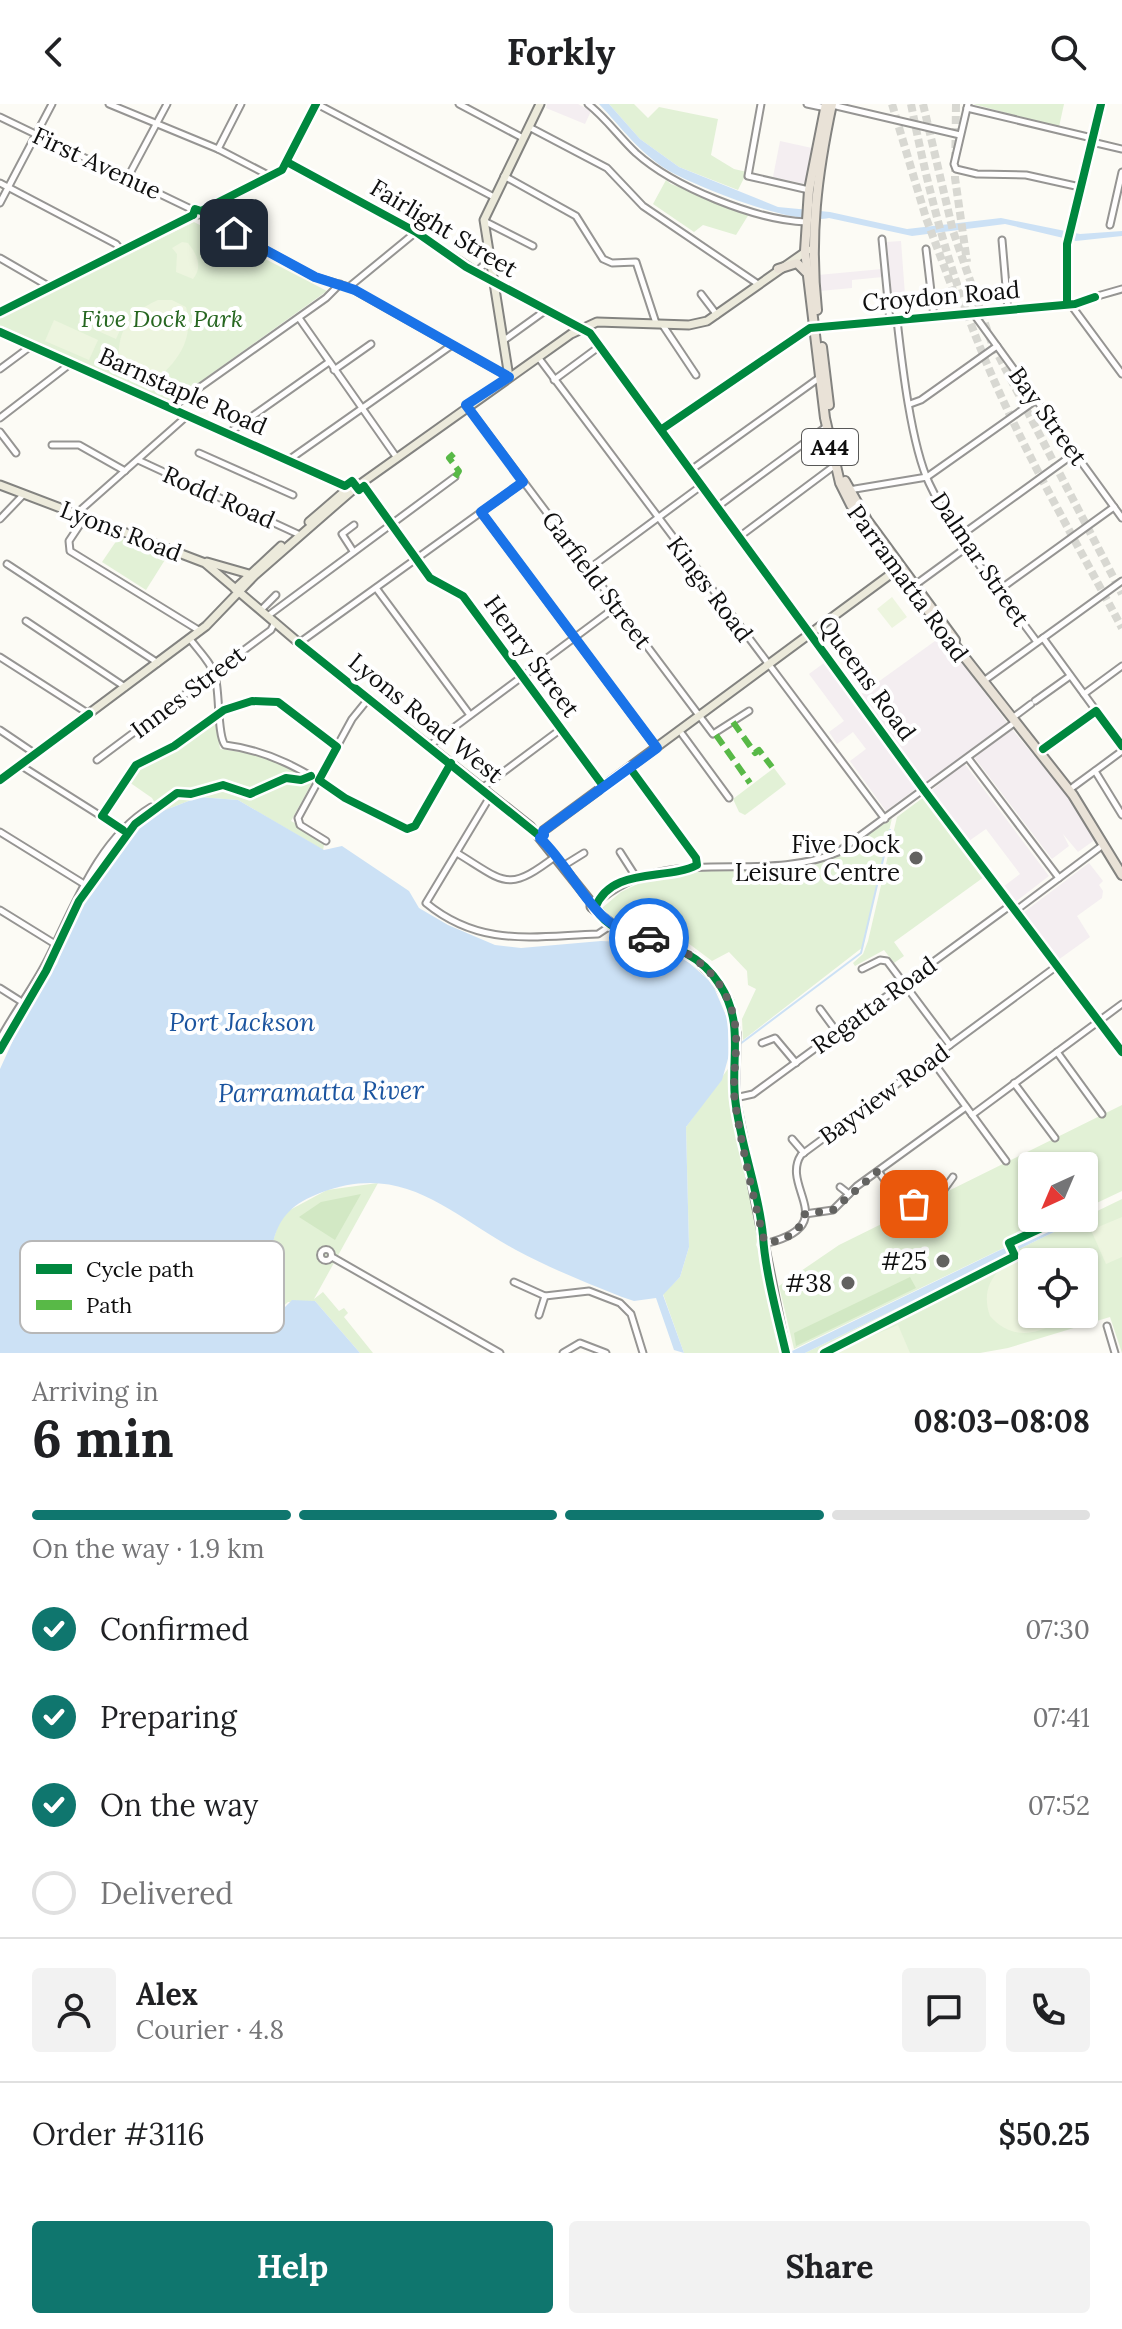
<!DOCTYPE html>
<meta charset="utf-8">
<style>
body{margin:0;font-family:Lora,serif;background:#f2f2f2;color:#202124;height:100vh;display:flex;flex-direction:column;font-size:30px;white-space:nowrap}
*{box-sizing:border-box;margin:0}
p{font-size:26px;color:#757577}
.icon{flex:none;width:44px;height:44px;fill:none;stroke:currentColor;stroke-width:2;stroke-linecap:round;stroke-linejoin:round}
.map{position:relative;height:1249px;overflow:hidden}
.details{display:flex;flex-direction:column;background:#fff;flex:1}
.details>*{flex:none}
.needle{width:52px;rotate:224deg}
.buttons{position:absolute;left:1018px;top:1048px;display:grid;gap:16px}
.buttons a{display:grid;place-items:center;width:80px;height:80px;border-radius:8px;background:#fff;box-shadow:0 2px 6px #0004;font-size:40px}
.pin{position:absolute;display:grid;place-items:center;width:68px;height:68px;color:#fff;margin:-34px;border-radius:16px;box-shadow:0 4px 12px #0006}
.courier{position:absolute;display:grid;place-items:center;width:80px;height:80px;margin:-40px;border:6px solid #1a73e8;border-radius:50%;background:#fff;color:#222;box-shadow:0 2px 10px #0007}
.headline em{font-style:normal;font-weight:700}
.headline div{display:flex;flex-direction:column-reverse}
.headline{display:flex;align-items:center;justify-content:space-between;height:136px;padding:0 32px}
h1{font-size:52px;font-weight:700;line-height:60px}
.bar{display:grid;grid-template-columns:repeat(4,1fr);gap:12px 8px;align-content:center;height:96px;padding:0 32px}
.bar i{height:10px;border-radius:6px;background:#e0e0e0}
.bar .selected{background:#0f766e}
.bar p{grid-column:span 4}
.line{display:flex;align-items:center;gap:20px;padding:0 32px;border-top:2px solid #e0e0e0}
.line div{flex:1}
.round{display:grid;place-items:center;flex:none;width:84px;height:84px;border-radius:8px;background:#f2f2f2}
ol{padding:0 32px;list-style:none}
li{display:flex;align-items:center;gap:24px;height:88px}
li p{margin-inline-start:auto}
li .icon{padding:8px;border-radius:50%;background:#0f766e;color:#fff;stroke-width:4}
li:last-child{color:#757577}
li i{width:44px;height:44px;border:4px solid #e0e0e0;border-radius:50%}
.action{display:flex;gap:16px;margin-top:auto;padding:16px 32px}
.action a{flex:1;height:92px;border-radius:8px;background:#0f766e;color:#fff;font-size:32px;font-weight:700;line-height:92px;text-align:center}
.action a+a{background:#f2f2f2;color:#202124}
header{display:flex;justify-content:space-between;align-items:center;height:104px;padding:0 32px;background:#fff;font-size:36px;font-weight:700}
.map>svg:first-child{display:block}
.industrial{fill:#f4eef1}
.green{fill:#e2f1d6;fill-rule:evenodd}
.forest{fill:#d2e8c4}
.pitch{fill:#edf5df}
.water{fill:#cce1f5}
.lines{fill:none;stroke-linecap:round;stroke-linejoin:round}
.stream{stroke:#cce1f5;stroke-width:2}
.highway-tunnel{stroke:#d8d8d2;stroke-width:8;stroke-dasharray:8 4;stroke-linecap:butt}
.minor-casing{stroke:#969593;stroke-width:9}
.major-casing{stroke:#838380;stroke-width:11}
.highway-casing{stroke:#838380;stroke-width:12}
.minor{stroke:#fffefe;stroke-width:5}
.major{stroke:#eceadb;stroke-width:7}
.highway{stroke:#e9e2d7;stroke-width:8}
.quiet{stroke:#58b947;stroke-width:6;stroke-dasharray:12 6;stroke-linecap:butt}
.cycleway-casing{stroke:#fff;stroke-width:13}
.cycleway{stroke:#00873e;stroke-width:8}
.done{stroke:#626260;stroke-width:8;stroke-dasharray:0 14.4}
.route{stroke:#1a73e8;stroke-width:10}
.poi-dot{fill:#626260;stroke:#fff;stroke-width:3}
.labels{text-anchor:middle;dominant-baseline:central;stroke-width:8;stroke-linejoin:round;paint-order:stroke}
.shield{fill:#fff;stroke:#575757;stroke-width:2}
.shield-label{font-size:22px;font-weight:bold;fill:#0f0f0f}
.street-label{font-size:24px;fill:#0f0f0f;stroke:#fff}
.park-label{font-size:24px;font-style:italic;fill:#266620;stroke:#fff}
.poi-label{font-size:24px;fill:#0f0f0f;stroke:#fff;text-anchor:end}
.water-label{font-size:26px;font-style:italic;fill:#1b549f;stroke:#fff}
.key{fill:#fff;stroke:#b7b7b7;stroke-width:2}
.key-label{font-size:22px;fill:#0f0f0f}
</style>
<header><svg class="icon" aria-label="back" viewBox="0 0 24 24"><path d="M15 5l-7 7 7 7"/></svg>Forkly<svg class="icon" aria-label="search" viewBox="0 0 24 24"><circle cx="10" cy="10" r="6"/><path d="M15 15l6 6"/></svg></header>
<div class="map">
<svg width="1122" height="1249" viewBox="0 0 1122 1249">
<rect width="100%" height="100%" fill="#fcfbf5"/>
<g class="industrial">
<polygon points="547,0 578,0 591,7 585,20 546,4"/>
<polygon points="780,37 812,44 805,80 773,73"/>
<polygon points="901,137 905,191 891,192 886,138"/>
<polygon points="882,165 883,173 852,176 852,184 820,187 818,171"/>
<polygon points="942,532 1008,620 926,680 860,591"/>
<polygon points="824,559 917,684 886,707 850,657 866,645 853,628 837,640 829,628 844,617 809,570"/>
<polygon points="1011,624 1070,695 1096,735 1078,748 1063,730 1069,742 1052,755 974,653"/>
<polygon points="964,659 1049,772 1014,799 1003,783 1020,770 986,725 969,737 931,687"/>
<polygon points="1089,759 1103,777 1099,781 1103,787 1102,794 1077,812 1090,833 1058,856 1023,809"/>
</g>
<g class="green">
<polygon points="609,0 634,0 648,14 659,3 718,15 711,51 734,65 747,68 738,86 679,63 640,35"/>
<polygon points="973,0 1064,0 1059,23"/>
<polygon points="666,76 671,80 749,110 736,131 703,121 694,128 653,100"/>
<polygon points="194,118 327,187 172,298 0,224 0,213"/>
<polygon points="119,433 168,451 146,486 102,458"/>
<polygon points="216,619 220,645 267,652 313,677 291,717 325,736 323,746 238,696 199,693 160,708 152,694 129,678 136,665"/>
<polygon points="774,664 786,680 745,711 739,708 733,695"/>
<polygon points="924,693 984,773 894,838 904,852 894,859 884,846 855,862 853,859 863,850 868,837 897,713"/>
<polygon points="892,714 863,843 743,936 742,915 756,885 748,881 747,867 729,848 712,857 684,836 623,822 602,804 621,788 648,775 706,765 836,754"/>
<polygon points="730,962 731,1001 758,1133 756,1141 760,1148 780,1249 684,1249 663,1190 680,1173 689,1143 686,1023"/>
<polygon points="1122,1001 1122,1087 1084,1105 1084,1062 1032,1062 1032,1114 1066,1114 794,1245 779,1182 839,1141"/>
<polygon points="378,1079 314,1195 323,1188 339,1207 344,1204 348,1209 344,1213 373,1249 360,1249 315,1197 288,1198 280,1205 269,1194 269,1150 279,1118 288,1107 327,1086"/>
<path d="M1122,1095V1249L1110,1213L1008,1244L980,1249H805ZM1032,1158H1084V1210H1032Z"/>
</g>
<g class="forest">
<polygon points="361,1090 335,1136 299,1113 321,1098"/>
<polygon points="910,1173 916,1184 796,1242 794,1229"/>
</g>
<g class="pitch">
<path d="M182,138L188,139C197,150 203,163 193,175L176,168L177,150L172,144Z"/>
<path d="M158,196H172L186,203C195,235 177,259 153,278L119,261C116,229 128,209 158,196Z"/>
<polygon points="107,206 125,215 116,235 98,227"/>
<polygon points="54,216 98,236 89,256 45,237"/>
<polygon points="892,493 907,513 892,524 877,505"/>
<polygon points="1122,1113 1122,1153 1106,1160 1091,1126"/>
<path d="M1054,1144L1073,1149L1083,1158H1032V1210H1071C1043,1229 1015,1240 990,1212C975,1170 1016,1148 1054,1144Z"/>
<polygon points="898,1221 910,1249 832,1249"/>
</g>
<g class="water">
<path d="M599,0H609L640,35L679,63L778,103L830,108L907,125L1001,114L1080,130L1122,127V132L1076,137L1005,120L912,132L829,114C795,122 703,85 671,68C642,52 621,23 599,0Z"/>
<path d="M199,693L238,696L324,746L342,742L409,787L419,804L448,821L495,841L521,844L601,837L646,839L686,856L712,879L728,916L729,951L722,976L686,1023L689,1143L680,1173L663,1191L684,1249L674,1246L656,1194L634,1197L622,1193C587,1179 549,1164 516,1146C448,1109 404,1057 320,1089C294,1099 279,1112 273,1139C268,1158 264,1187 276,1204L283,1205L292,1196L315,1197L360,1249H0V965L30,899L57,860L70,825L102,767L134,726L160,708Z"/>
<polygon points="1066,1114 1083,1114 805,1249 788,1249"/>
</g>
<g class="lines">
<polyline class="stream" points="740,940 861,849 890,726"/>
<g class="highway-tunnel">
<polyline points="892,0 926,114 959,202"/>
<path d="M911,0C923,61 938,124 958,183C997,303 1063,413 1122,524"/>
<polyline points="923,0 953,127 991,237 1122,490"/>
<polyline points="956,0 955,74 967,158"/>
</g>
<g class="minor-casing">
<g id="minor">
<polyline points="109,0 218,45 270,72"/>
<polyline points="317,0 492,92"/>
<polyline points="459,0 523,34"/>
<path d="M588,0C606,14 619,33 636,49C674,83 755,116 806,118"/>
<polyline points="761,0 748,72 809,86"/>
<polyline points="807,0 826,4"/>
<polyline points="968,0 954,60 956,65 977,70 1026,71 1080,83"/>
<polyline points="832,1 960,31"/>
<polyline points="967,4 1092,34"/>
<polyline points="0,13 193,106 201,107 282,66 316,0"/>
<polyline points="529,23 607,64 643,102 758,180"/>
<polyline points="1092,38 1122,45"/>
<polyline points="218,45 241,0"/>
<polyline points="287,58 416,128 492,177"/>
<polyline points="504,72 576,112 603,155 612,159 636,158 656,219"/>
<polyline points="128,73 167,0"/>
<polyline points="0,79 116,140 122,147"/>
<polyline points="0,99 52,0"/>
<polyline points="193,111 201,111 315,173 349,183 509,273"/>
<polyline points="484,117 533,142"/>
<polyline points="1110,121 1122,68"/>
<polyline points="882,135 890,217"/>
<polyline points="1002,136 1008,206"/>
<polyline points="926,145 934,213"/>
<polyline points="0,154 50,183"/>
<polyline points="476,168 488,157"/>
<polyline points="349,183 416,128"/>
<polyline points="701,190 717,211"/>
<polyline points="1094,193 1122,185"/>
<polyline points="1071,201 1122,270"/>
<polyline points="0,208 193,111"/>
<polyline points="973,209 1122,414"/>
<polyline points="299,214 397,354"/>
<path d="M897,216C902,260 911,340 929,379C956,437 1000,487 1037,538"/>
<polyline points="662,220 696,271"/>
<polyline points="0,228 350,384"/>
<polyline points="503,237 546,206"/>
<polyline points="538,253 885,715"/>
<polyline points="0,265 31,242"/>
<polyline points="334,266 371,240"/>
<polyline points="554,276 600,242"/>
<polyline points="910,300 921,296 997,242"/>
<polyline points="466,301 713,630 749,607"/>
<polyline points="172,303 326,194 340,180"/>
<polyline points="0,314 70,260"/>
<polyline points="662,325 810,224 1075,200 1095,193"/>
<polyline points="0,328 16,349"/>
<polyline points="230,328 329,258"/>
<polyline points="52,341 79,341 125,367"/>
<polyline points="199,349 293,391"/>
<polyline points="290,355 452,241"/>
<polyline points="138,356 300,431"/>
<polyline points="691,366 819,274"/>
<polyline points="362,379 430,474 463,492 604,683"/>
<polyline points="849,386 927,373 1036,296"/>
<polyline points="717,403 826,323"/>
<polyline points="481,408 656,643"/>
<polyline points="76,410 188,311"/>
<polyline points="85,413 69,437 70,447 200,527"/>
<polyline points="0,415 24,390"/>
<polyline points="960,432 1075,349"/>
<polyline points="739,433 834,362"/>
<polyline points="353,447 342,430 354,421"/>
<polyline points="7,460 158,559"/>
<polyline points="590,464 701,382"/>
<polyline points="915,481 967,443"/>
<polyline points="376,484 470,611"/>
<polyline points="999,486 1114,403"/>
<polyline points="262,505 276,491"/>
<polyline points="269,511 455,373"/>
<polyline points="26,517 125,583"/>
<polyline points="1043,534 1122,642"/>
<path d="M190,535C198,546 211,558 215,572C220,589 217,631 225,641C298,650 341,698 407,725L415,722L451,659"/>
<polyline points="299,539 523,378"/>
<polyline points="0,553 89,610"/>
<polyline points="985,576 1122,477"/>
<polyline points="1084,590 1122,562"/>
<polyline points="1035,597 1070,572"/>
<polyline points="1015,612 1031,600"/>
<polyline points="0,626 34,649"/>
<polyline points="682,630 729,694"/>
<polyline points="429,642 617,502"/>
<polyline points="1043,645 1096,607"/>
<polyline points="968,654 1059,774"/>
<polyline points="97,656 271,526 275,518"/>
<polyline points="20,661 123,726"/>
<polyline points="630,664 665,710"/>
<polyline points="1095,667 1122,711"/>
<polyline points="1073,683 1122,647"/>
<polyline points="482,684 561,625"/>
<path d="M491,691L426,799C481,844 533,832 598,830L610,822"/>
<polyline points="102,712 136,661 174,642 224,606 252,597 278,598 337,643"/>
<polyline points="669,716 696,754 697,761"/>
<polyline points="0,728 84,780"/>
<polyline points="326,737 300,721 298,714 352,615 369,594"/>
<polyline points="620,748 636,773"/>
<path d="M457,749C506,779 507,789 556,752"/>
<polyline points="563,762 584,749"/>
<path d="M597,799C664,737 760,782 838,748L1014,619"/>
<polyline points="0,806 55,840"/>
<polyline points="1015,807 1103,741"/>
<polyline points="862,865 880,856 887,857 950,941"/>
<polyline points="0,884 22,898"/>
<polyline points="820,905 837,928"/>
<path d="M0,935C15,907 34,883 48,855C74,803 98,735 151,703"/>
<polyline points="762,939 775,934 796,959"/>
<polyline points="1057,948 1102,1010"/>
<polyline points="931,955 1006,1057"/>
<polyline points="1014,979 1055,1034"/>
<polyline points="735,994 753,990 1011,801"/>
<polyline points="972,1011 1122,900"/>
<polyline points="792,1035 804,1049"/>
<polyline points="878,1067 899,1095 914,1100 943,1087 953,1073"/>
<polyline points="840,1083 849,1090"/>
<polyline points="805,1110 833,1106 857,1082 966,1003"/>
<path d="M768,1139C842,1120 780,1083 801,1051L1057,862"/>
<circle cx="326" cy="1151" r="5.5"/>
<polyline points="332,1153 500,1249"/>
<polyline points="514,1178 545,1192 589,1187 620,1199 631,1210 643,1249"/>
<polyline points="539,1211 545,1192"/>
<polyline points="1107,1222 1115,1249"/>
<polyline points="563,1249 580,1239 606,1249"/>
</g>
</g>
<g class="major-casing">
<g id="major">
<polyline points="492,177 590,229 924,686 1122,948"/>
<polyline points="1067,200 1067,140 1101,0"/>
<polyline points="509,273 484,116 540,0"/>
<polyline points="0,381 205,459 299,539 530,722 591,798 591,803 622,828 667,838 692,852 714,873 729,897 736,929 735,994 786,1249"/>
<polyline points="309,418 345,387"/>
<polyline points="207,458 249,470"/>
<polyline points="235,485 281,442"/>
<polyline points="0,676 206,522 255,471 356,383 571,230 597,218 689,221 707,217 808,146"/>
<polyline points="543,727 899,464"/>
</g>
</g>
<g class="highway-casing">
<g id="highway">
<polyline points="826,0 809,86 805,147 825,314 840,379 851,401 896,466 1073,691 1122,771"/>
<polyline points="778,165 797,159 806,168"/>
<path d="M817,206C809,134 817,70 832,0"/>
<polyline points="822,243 829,301"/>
<polyline points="845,377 867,416 955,536"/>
</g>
</g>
<use href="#minor" class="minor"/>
<use href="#major" class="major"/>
<use href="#highway" class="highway"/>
<g class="quiet">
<polyline points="455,373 459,367 449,354 458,346"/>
<polyline points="733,618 755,649 759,646 772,663"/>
<polyline points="716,631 750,679"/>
</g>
<g class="cycleway-casing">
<g id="cycleway">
<polyline points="287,58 416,128 466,163 590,229 924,686 1122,948"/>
<polyline points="193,111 195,105 201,107 282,66 316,0"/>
<polyline points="1067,200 1067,140 1101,0"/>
<polyline points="0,208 193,111"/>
<path d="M0,228L345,382L352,377L359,386L364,382L430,474L463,492L604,683L630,664L696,754L697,761C666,777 611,762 595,804C620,847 683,823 720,881C744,918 731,954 735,994C740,1041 759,1086 763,1132C765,1166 777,1211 786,1249"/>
<polyline points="662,325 810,224 1075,200 1095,193"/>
<polyline points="299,539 537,730"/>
<polyline points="1043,645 1096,607 1122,642"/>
<polyline points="0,676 89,610"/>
<polyline points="123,726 102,712 136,661 174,642 224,606 252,597 278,598 337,643 319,676 345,694 407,725 415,722 451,659"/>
<polyline points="0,946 46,867 79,797 135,720 177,689 191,690 223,681 250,690 286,674 301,676 311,672"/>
<polyline points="824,1249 1015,1152 1009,1139 1063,1114"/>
</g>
</g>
<use href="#cycleway" class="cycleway"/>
</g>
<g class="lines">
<path class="done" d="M649,834C695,844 734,881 736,931C737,953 732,976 735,998C742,1044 753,1091 764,1136L768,1139C787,1134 799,1131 805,1110L833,1106L878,1067L899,1095L914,1100"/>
<path class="route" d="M234,129L315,173L355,186L509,273L466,301L523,378L481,408L657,644L543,727L544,731L540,734C580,772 590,826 649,834"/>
</g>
<g class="poi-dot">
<circle cx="916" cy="754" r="8"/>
<circle cx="943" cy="1157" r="8"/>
<circle cx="848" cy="1179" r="8"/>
</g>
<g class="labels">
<rect class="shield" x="802" y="325" width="56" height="36" rx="6"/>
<g class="shield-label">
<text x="830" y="343">A44</text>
</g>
<g class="street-label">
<text transform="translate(97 59) rotate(25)">First Avenue</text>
<text transform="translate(444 124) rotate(31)">Fairlight Street</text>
<text transform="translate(941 192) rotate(-5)">Croydon Road</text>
<text transform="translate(183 287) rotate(24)">Barnstaple Road</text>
<text transform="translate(1048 312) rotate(54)">Bay Street</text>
<text transform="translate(219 393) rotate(24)">Rodd Road</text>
<text transform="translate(121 427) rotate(21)">Lyons Road</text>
<text transform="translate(980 455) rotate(56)">Dalmar Street</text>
<text transform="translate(597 476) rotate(53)">Garfield Street</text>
<text transform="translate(908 479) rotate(54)">Parramatta Road</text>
<text transform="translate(710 485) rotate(53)">Kings Road</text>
<text transform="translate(532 552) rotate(54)">Henry Street</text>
<text transform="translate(867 574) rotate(54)">Queens Road</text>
<text transform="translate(188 588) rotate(-37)">Innes Street</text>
<text transform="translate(426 614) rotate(39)">Lyons Road West</text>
<text transform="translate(874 901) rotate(-36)">Regatta Road</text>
<text transform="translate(884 990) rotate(-36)">Bayview Road</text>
</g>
<g class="park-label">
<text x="162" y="214">Five Dock Park</text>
</g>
<g class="poi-label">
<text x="900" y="740">Five Dock<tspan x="900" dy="28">Leisure Centre</tspan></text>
<text x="927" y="1157">#25</text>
<text x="832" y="1179">#38</text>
</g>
<g class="water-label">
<text x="242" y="917">Port Jackson</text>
<text transform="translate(321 987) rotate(-1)">Parramatta River</text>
</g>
</g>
<rect x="20" y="1137" width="264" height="92" rx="12" class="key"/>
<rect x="36" y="1160" width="36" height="10" fill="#00873e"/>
<rect x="36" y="1196" width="36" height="10" fill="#58b947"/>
<g class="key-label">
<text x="86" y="1173">Cycle path</text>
<text x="86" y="1209">Path</text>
</g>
</svg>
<div class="buttons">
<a><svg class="needle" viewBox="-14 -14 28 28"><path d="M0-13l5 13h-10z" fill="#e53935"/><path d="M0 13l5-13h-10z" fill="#757577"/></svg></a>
<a><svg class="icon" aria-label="locate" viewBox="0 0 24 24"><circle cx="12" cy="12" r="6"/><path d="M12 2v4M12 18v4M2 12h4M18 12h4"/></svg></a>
</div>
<div class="pin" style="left:914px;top:1100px;background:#ea580c"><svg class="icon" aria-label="bag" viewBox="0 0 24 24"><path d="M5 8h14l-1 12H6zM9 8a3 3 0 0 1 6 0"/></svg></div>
<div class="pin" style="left:234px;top:129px;background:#1f2937"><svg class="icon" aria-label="home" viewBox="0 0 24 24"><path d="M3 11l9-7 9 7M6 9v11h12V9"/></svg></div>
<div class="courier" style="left:649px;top:834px"><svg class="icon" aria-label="car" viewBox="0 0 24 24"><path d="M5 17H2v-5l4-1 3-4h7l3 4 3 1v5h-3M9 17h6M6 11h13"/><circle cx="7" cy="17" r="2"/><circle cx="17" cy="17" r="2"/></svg></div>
</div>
<section class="details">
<div class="headline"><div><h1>6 min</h1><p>Arriving in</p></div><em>08:03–08:08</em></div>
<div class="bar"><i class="selected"></i><i class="selected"></i><i class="selected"></i><i></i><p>On the way · 1.9 km</p></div>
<ol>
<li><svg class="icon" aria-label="check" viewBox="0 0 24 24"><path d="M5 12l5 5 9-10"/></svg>Confirmed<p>07:30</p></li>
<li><svg class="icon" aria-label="check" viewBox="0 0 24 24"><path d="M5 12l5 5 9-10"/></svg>Preparing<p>07:41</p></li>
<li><svg class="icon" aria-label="check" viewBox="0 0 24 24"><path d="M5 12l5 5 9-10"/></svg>On the way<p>07:52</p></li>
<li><i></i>Delivered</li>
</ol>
<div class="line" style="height:144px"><a class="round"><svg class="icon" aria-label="person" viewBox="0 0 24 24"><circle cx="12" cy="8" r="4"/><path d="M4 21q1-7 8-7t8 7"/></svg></a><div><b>Alex</b><p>Courier · 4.8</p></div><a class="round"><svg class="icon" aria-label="chat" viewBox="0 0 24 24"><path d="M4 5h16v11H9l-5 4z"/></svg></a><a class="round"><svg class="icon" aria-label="phone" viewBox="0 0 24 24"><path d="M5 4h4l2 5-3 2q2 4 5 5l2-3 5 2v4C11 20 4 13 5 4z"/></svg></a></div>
<div class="line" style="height:104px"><div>Order #3116</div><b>$50.25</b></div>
<div class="action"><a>Help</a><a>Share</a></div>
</section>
